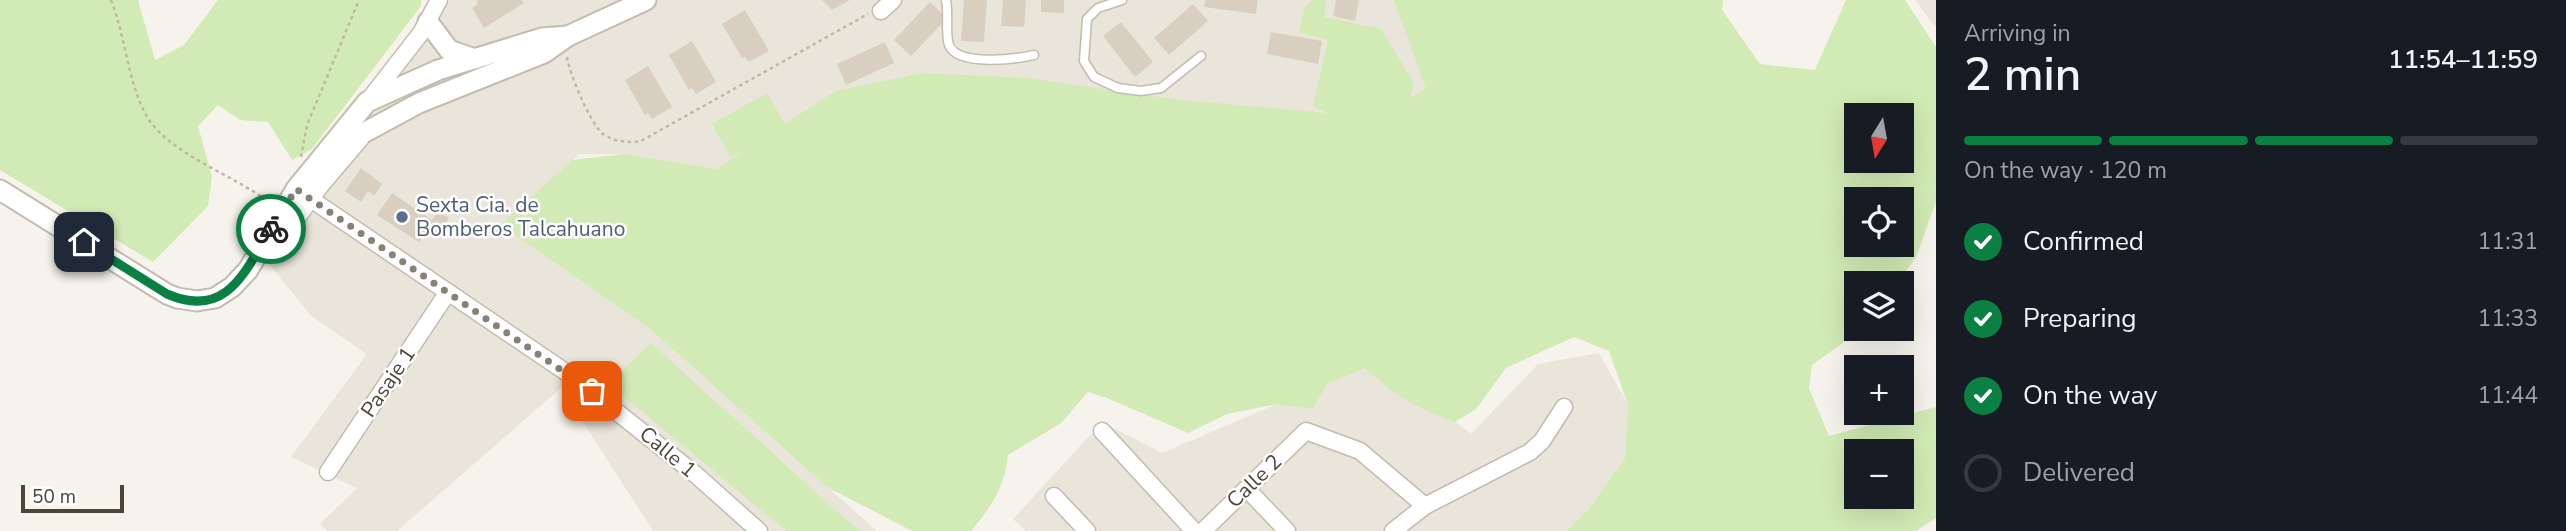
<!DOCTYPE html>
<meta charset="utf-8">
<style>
body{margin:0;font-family:"Nunito Sans",sans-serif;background:#20242c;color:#f1f3f6;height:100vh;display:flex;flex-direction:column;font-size:26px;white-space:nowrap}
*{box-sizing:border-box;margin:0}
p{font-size:23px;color:#9ea1a6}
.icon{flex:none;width:38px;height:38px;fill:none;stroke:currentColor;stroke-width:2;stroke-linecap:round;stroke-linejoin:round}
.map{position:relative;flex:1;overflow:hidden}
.sheet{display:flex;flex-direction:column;background:#171b24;width:630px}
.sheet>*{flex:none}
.needle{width:46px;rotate:191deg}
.tools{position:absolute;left:1844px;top:103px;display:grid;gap:14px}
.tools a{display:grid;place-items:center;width:70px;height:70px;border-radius:0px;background:#171b24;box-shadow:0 7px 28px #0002;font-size:35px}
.scale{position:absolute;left:21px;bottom:18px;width:103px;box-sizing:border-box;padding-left:7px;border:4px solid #4b4439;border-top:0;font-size:19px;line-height:24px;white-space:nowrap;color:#4b4439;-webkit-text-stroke:5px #fff;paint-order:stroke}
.pin{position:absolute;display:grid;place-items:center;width:60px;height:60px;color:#fff;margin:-30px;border-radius:14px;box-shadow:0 4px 10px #0006}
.courier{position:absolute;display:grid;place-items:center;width:70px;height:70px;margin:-35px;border:5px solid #0b8043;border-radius:50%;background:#fff;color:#222;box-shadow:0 2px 9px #0007}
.headline em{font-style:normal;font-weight:600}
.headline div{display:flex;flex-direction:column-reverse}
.headline{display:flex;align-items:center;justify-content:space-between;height:119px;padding:0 28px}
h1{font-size:46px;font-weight:600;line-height:52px}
.bar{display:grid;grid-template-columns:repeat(4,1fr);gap:10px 7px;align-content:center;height:84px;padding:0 28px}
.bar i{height:9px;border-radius:5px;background:#363941}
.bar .current{background:#0b8043}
.bar p{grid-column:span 4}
ol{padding:0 28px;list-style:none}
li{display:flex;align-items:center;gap:21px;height:77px}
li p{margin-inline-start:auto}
li .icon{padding:7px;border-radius:50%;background:#0b8043;color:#fff;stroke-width:4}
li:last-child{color:#9ea1a6}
li i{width:38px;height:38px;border:4px solid #363941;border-radius:50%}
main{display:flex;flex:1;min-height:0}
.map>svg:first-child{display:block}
.residential{fill:#eae5da}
.green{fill:#d2eab5;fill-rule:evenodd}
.building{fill:#d8cfc1}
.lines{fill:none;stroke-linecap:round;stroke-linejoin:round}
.service-casing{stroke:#c2bbae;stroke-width:11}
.minor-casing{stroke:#c2bbae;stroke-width:19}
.tertiary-casing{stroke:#c2bbae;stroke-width:23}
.path{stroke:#c4b79f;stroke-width:2.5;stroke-dasharray:3.5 3.5;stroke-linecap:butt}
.service{stroke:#fff;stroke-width:8}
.minor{stroke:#fff;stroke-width:16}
.tertiary{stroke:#fff;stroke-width:19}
.done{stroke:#878178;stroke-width:7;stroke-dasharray:0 12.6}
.route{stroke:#0b8043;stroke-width:9}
.service-dot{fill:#5c6f8a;stroke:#fff;stroke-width:2.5}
.labels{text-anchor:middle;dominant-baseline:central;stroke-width:5;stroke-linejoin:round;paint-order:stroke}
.service-label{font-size:21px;fill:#4e5e75;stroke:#fff;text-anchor:start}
.street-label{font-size:21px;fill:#4b4439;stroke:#fff}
</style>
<main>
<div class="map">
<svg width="1936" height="531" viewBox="0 0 1936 531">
<rect width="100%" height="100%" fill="#f6f3ec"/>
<g class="residential">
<polygon points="450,0 1429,0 1465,111 717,169 624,154 579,154 502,225 650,329 877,531 653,531 561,388 397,531 327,531 320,524 357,488 291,457 367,354 311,316 266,260"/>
<polygon points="1915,0 1936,0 1936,28"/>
<polygon points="1599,353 1628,405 1625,458 1588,510 1567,531 1026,531 1013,519 1102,422 1162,453 1379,361 1471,434 1538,364"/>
</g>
<g class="green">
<polygon points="0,0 138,0 155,60 184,45 218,0 421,0 421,6 312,149 292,160 268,122 240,120 218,105 198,126 212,177 208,206 153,262 0,170"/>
<path d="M1314,0H1326L1324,17L1381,29L1414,83L1410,98L1426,89L1394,0H1723L1722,10L1760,64L1815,70L1846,0H1905L1936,47V202L1916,257L1897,283L1857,284V329H1862L1812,365L1809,388L1829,436L1936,407V518L1916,531H1567L1588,510L1625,458L1628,405L1609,351L1574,337L1506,368L1476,409L1455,422C1417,408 1394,395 1365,368L1328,383L1312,409L1277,404L1227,414L1188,433L1107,398L1088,392L1061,423L1008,455C1005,486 991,508 971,531H912L827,487L650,329L501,225L572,160L624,154L717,169L747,149L731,157L712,124L767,93L785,124L835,91L921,73L1027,78L1180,100L1328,113L1313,106L1328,40L1299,32L1305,6ZM1857,116H1902V161H1857ZM1857,200H1902V245H1857ZM1857,452H1902V497H1857Z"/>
<polygon points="651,343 853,526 863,531 786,531 609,384"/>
</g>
<g class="building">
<polygon points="478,0 522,0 524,3 484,28 472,8 478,4 476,2"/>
<polygon points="822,0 850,0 832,10"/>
<polygon points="964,0 987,0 984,42 961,41"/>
<polygon points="1003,0 1026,0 1024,27 1001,26"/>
<polygon points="1041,0 1064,0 1064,13 1041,12"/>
<polygon points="1205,0 1258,0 1256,14 1204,7"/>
<polygon points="1336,0 1359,0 1355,21 1333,16"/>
<polygon points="930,2 947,18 911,56 894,40"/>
<polygon points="1193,4 1208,21 1169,55 1154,38"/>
<polygon points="745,10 769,51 749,62 745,57 742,58 722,24"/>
<polygon points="1121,22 1153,62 1135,77 1103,36"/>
<polygon points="1271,32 1322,41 1318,64 1267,54"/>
<polygon points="692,41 716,82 696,94 692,88 689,90 669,55"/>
<polygon points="885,42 894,63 846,85 837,64"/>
<polygon points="648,66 672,107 652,119 648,113 645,115 625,80"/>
<polygon points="361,168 382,184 374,196 368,191 361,202 345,191"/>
<polygon points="392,193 432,220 438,211 449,218 436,238 426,231 419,242 377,215"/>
</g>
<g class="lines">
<g class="service-casing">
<g id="service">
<path d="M946,0C949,13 945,34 949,45C958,67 1016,59 1034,55"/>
<polyline points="1122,0 1098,8 1087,19 1084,61 1094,77 1118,88 1141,91 1161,88 1201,56"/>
</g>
</g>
<g class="minor-casing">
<g id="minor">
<polyline points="881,11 893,0"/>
<polyline points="368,101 421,33 439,0"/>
<polyline points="296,189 573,377 695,474 759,531"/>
<polyline points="281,240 321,185 361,138"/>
<polyline points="1102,431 1194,531"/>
<polyline points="328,472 448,292"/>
<polyline points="1247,489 1287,531"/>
<polyline points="1054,496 1087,531"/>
<polyline points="1203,531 1306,431 1360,451 1425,506 1530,452 1542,441 1564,407"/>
<polyline points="1393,531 1425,506"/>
</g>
</g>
<g class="tertiary-casing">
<g id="tertiary">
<polyline points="428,22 449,50 475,59"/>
<polyline points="332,150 419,103 544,53 568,36 646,0"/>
<polyline points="0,190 167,294 177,298 197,301 215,298 232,287 248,270 296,189 367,102 438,70 542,38 568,36"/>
</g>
</g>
<g class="path">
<path d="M111,0C125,35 128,81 145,113C165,153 235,175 270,203"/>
<path d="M567,57C569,73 591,125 603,134C614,142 629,143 641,141L868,14"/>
<polyline points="301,157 307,125 359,0"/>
</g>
<use href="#service" class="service"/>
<use href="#minor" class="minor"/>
<use href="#tertiary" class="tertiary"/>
</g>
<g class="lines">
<polyline class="done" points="271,229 296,189 592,391"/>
<path class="route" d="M84,242L167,294C227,320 245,271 271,229"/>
</g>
<circle class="service-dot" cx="402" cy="217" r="7"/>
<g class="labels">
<g class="service-label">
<text x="416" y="205">Sexta Cia. de<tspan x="416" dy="24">Bomberos Talcahuano</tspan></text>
</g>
<g class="street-label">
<text transform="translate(388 382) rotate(-56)">Pasaje 1</text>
<text transform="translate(668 452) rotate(40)">Calle 1</text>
<text transform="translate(1254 481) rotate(-44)">Calle 2</text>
</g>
</g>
</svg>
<div class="tools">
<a><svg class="needle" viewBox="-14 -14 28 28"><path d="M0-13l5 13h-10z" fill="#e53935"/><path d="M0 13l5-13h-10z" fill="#9ea1a6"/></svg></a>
<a><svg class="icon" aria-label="locate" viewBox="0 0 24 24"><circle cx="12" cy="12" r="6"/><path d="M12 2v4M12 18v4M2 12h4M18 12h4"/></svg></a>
<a><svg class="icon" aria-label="layers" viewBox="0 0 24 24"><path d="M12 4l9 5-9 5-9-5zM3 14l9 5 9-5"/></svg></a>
<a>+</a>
<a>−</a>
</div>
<div class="scale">50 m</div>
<div class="pin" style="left:592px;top:391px;background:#ea580c"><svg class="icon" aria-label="bag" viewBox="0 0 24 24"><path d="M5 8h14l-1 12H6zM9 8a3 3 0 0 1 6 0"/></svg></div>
<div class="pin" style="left:84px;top:242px;background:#1f2937"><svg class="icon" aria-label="home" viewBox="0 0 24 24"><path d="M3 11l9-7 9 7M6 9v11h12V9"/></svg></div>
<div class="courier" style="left:271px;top:229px"><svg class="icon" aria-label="bike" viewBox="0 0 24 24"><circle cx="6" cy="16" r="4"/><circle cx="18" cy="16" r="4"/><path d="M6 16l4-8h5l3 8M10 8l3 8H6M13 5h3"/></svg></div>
</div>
<section class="sheet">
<div class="headline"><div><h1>2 min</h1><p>Arriving in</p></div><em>11:54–11:59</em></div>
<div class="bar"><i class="current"></i><i class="current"></i><i class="current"></i><i></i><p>On the way · 120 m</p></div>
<ol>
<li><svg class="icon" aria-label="check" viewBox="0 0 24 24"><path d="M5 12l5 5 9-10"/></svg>Confirmed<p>11:31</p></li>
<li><svg class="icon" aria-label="check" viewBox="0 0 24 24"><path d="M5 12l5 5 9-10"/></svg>Preparing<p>11:33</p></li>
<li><svg class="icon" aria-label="check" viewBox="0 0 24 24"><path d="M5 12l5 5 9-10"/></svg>On the way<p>11:44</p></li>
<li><i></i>Delivered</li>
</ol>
</section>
</main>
